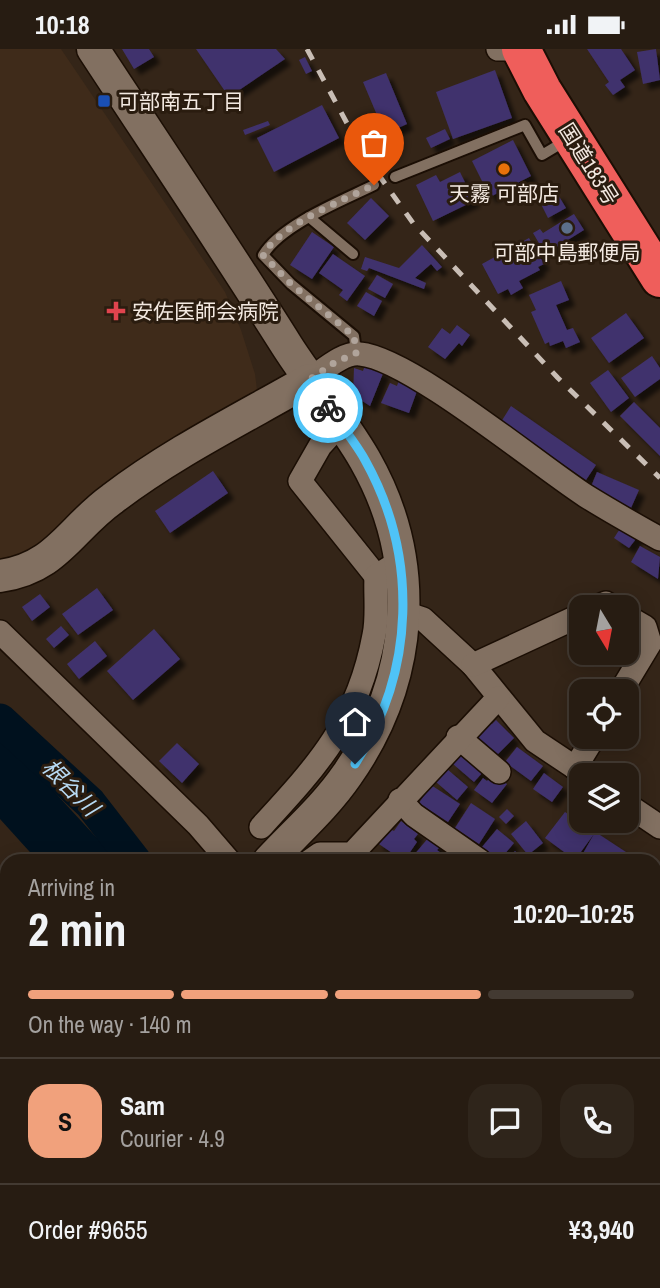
<!DOCTYPE html>
<meta charset="utf-8">
<style>
body{margin:0;font-family:"Archivo Narrow","Noto Sans JP",sans-serif;background:#2f251b;color:#f1f3f6;height:100vh;display:flex;flex-direction:column;font-size:26px;white-space:nowrap}
*{box-sizing:border-box;margin:0}
p{font-size:23px;color:#a4a19f}
.icon{flex:none;width:38px;height:38px;fill:none;stroke:currentColor;stroke-width:2;stroke-linecap:round;stroke-linejoin:round}
.map{position:relative;flex:1;overflow:hidden}
.sheet{position:absolute;left:0px;top:805px;width:662px;height:434px;display:flex;flex-direction:column;background:#271c12;border-radius:21px 21px 0 0;box-shadow:0 4px 18px #0003,0 0 0 2px #433a32}
.sheet>*{flex:none}
.needle{width:46px;rotate:170deg}
.fabs{position:absolute;left:569px;top:546px;display:grid;gap:14px}
.fabs a{display:grid;place-items:center;width:70px;height:70px;border-radius:14px;background:#271c12;box-shadow:0 4px 18px #0003,0 0 0 2px #433a32;font-size:35px}
.pin{position:absolute;display:grid;place-items:center;width:60px;height:60px;color:#fff;margin:-72px -30px;border-radius:50% 50% 50% 0;rotate:-45deg;box-shadow:0 0 7px #0007}
.pin .icon{rotate:45deg}
.courier{position:absolute;display:grid;place-items:center;width:70px;height:70px;margin:-35px;border:5px solid #4fc3f7;border-radius:50%;background:#fff;color:#222;box-shadow:0 2px 9px #0007}
.summary em{font-style:normal;font-weight:700}
.summary div{display:flex;flex-direction:column-reverse}
.summary{display:flex;align-items:center;justify-content:space-between;height:119px;padding:0 28px}
h1{font-size:46px;font-weight:700;line-height:52px}
.bar{display:grid;grid-template-columns:repeat(4,1fr);gap:10px 7px;align-content:center;height:84px;padding:0 28px}
.bar i{height:9px;border-radius:5px;background:#433a32}
.bar .active{background:#f1a17c}
.bar p{grid-column:span 4}
.line{display:flex;align-items:center;gap:18px;padding:0 28px;border-top:2px solid #433a32}
.line div{flex:1}
.round{display:grid;place-items:center;flex:none;width:74px;height:74px;border-radius:21px;background:#2f251b}
.status{display:flex;justify-content:space-between;align-items:center;height:49px;padding:0 35px;background:#271c12;direction:ltr}
.status svg{height:19px;fill:currentColor}
.map>svg:first-child{display:block}
.built{fill:#3f2b1a}
.water{fill:#00111e}
.lines{fill:none;stroke-linecap:round;stroke-linejoin:round}
.river{stroke:#00111e;stroke-width:33}
.building{fill:#40326d;filter:url(#shadow)}
.lane-casing{stroke:#1b0e04;stroke-width:14}
.street-casing{stroke:#1b0e04;stroke-width:26}
.secondary-casing{stroke:#1b0e04;stroke-width:35}
.highway-casing{stroke:#1b0e04;stroke-width:42}
.lane{stroke:#827061;stroke-width:10}
.street{stroke:#827061;stroke-width:23}
.secondary{stroke:#827061;stroke-width:32}
.highway{stroke:#ef5e5b;stroke-width:38}
.rail{stroke:#c9beb5;stroke-width:5;stroke-dasharray:12 12;stroke-linecap:butt}
.done{stroke:#b0a49b;stroke-width:7;stroke-dasharray:0 12.6}
.route{stroke:#4fc3f7;stroke-width:9}
.transit-dot{fill:#1a4fb4;stroke:#2a1c0f;stroke-width:2.5}
.food-dot{fill:#e8710a;stroke:#2a1c0f;stroke-width:2.5}
.service-dot{fill:#5c6f8a;stroke:#2a1c0f;stroke-width:2.5}
.health-dot{fill:#e0444e;stroke:#2a1c0f;stroke-width:2.5}
.labels{text-anchor:middle;dominant-baseline:central;stroke-width:6;stroke-linejoin:round;paint-order:stroke}
.poi-label{font-size:21px;fill:#f3e9e1;stroke:#2a1c0f;text-anchor:start}
.street-label{font-size:21px;fill:#f3e9e1;stroke:#2a1c0f}
.water-label{font-size:23px;font-style:italic;fill:#b7daf4;stroke:#2a1c0f}
</style>
<div class="status"><b>10:18</b><svg viewBox="0 0 49 12"><path d="M0 12V9h3v3zM5 12V6h3v6zM10 12V3h3v9zM15 12V0h3v12zM26 1h20v11H26zM47 4h2v5h-2z"/></svg></div>
<div class="map">
<svg width="660" height="1239" viewBox="0 0 660 1239">
<defs>
<filter id="shadow"><feDropShadow dx="6" dy="6" stdDeviation="2" flood-color="#0009"/></filter>
</defs>
<rect width="100%" height="100%" fill="#342518"/>
<polygon class="built" points="0,0 61,0 225,243 241,281 255,325 257,341 247,356 46,499 17,510 0,511"/>
<g class="water">
<polygon points="0,684 118,812 38,812 0,770"/>
<polygon points="655,1215 660,1219 660,1239 560,1239 548,1232 654,1232"/>
</g>
<g class="lines">
<polyline class="river" points="0,671 90,754 135,812"/>
</g>
<g class="building">
<polygon points="122,0 149,0 154,8 134,20"/>
<polygon points="196,0 276,0 285,10 229,48"/>
<polygon points="587,0 621,0 635,21 620,31 625,38 613,46 605,36 609,33"/>
<polygon points="656,0 660,31 643,35 637,3"/>
<polygon points="305,8 312,22 306,25 299,11"/>
<polygon points="495,21 512,69 453,90 436,43"/>
<polygon points="386,24 407,75 385,85 363,33"/>
<polygon points="322,56 339,89 274,123 257,89"/>
<polygon points="268,72 270,76 245,86 243,81"/>
<polygon points="445,80 450,90 431,99 426,89"/>
<polygon points="513,91 531,127 490,148 472,112"/>
<polygon points="460,123 474,152 433,172 416,136 436,126 440,133"/>
<polygon points="549,143 551,147 557,144 566,159 548,169 538,149"/>
<polygon points="371,149 389,167 365,191 347,174"/>
<polygon points="574,165 584,181 550,202 547,198 543,201 533,184 540,180 543,184"/>
<polygon points="312,183 334,198 312,230 290,216"/>
<polygon points="529,189 544,215 538,218 540,221 519,232 523,239 511,246 508,240 498,245 482,215"/>
<polygon points="422,196 442,218 437,222 431,215 415,229 426,234 424,240 369,219 367,222 361,220 365,208 399,219"/>
<polygon points="333,205 365,227 347,252 339,246 343,241 319,224"/>
<polygon points="377,226 393,235 385,249 368,240"/>
<polygon points="561,232 569,251 556,256 567,281 573,279 580,293 566,299 563,292 550,297 549,293 545,295 531,263 536,261 529,246"/>
<polygon points="366,243 382,252 374,267 357,257"/>
<polygon points="626,264 644,289 609,314 591,289"/>
<polygon points="457,276 470,286 462,297 459,294 445,310 428,298 442,279 450,285"/>
<polygon points="652,307 660,319 660,330 635,348 621,329"/>
<polygon points="365,316 384,322 370,357 353,346 354,319 363,322"/>
<polygon points="608,321 629,349 611,363 590,334"/>
<polygon points="399,331 414,337 412,340 417,342 409,364 381,354 390,334 397,337"/>
<polygon points="634,353 660,379 660,407 620,367"/>
<polygon points="511,357 596,416 586,431 501,373"/>
<polygon points="213,422 228,444 170,484 155,462"/>
<polygon points="597,423 639,441 631,459 590,440"/>
<polygon points="623,475 639,486 629,499 614,489"/>
<polygon points="640,497 660,508 658,530 631,513"/>
<polygon points="97,539 113,561 78,586 62,565"/>
<polygon points="40,545 50,558 32,572 22,558"/>
<polygon points="61,577 69,586 54,599 46,590"/>
<polygon points="154,580 180,610 133,651 107,622"/>
<polygon points="95,592 107,607 79,630 67,615"/>
<polygon points="496,671 514,689 496,707 474,686 488,672 492,675"/>
<polygon points="177,694 199,715 182,734 159,712"/>
<polygon points="517,698 543,717 531,732 505,713"/>
<polygon points="462,704 483,723 474,733 453,715"/>
<polygon points="447,720 468,738 457,751 436,733"/>
<polygon points="544,724 563,738 552,753 533,740"/>
<polygon points="493,725 507,735 492,754 474,741 483,729 487,732"/>
<polygon points="431,736 460,755 448,773 419,754"/>
<polygon points="471,754 495,770 479,795 455,779"/>
<polygon points="507,760 514,767 506,775 499,768"/>
<polygon points="565,763 632,807 629,812 587,812 581,808 594,785 575,811 545,789"/>
<polygon points="401,772 418,785 414,790 417,793 404,812 376,793 382,785 385,787 390,780 394,782"/>
<polygon points="526,772 543,794 528,806 511,785"/>
<polygon points="497,780 514,794 499,812 482,798"/>
<polygon points="429,788 440,798 437,801 441,804 434,812 409,812"/>
<polygon points="515,802 526,812 506,812"/>
<polygon points="654,823 660,826 660,857 654,853"/>
<polygon points="660,929 660,959 654,955 654,937"/>
<polygon points="654,964 660,967 660,976 654,985"/>
<polygon points="654,1034 660,1038 660,1063 654,1059"/>
<polygon points="654,1078 660,1082 658,1106 654,1103"/>
<polygon points="18,1232 35,1232 31,1239 14,1239"/>
<polygon points="45,1232 49,1232 59,1237 42,1239"/>
</g>
<g class="lines">
<g class="lane-casing">
<g id="lane">
<polyline points="395,128 525,76 542,106 567,91"/>
<polyline points="309,168 353,205"/>
<path d="M356,304L354,287L291,235L263,206C282,175 342,152 374,136"/>
<polyline points="292,1232 297,1239"/>
</g>
</g>
<g class="street-casing">
<g id="street">
<polyline points="498,0 512,0"/>
<path d="M309,331C323,322 343,303 360,305C409,309 538,416 586,447C610,462 635,476 660,490"/>
<polyline points="340,375 320,397 300,432 376,527"/>
<polyline points="597,558 606,554 612,558"/>
<polyline points="405,564 423,570 473,616 535,692 586,726"/>
<polyline points="0,583 198,776 229,812"/>
<polyline points="473,616 581,566"/>
<polyline points="621,642 650,594 645,578 626,567"/>
<polyline points="458,688 499,723"/>
<polyline points="575,719 594,688"/>
<polyline points="400,751 414,766 480,812"/>
<polyline points="626,755 660,778"/>
<path d="M261,778C318,716 358,673 374,586C378,568 375,546 376,527L399,513"/>
<polyline points="310,812 320,805 352,805 498,649"/>
<polyline points="654,894 660,886"/>
<polyline points="0,953 7,969"/>
<polyline points="654,1011 660,1014"/>
<polyline points="0,1049 7,1042"/>
<polyline points="654,1139 660,1142"/>
<polyline points="0,1147 7,1137"/>
<polyline points="0,1188 7,1191"/>
<polyline points="86,1232 99,1239"/>
<polyline points="371,1232 382,1239"/>
</g>
</g>
<g class="secondary-casing">
<g id="secondary">
<path d="M93,0C158,99 224,197 287,297C312,336 342,371 365,411C423,513 414,631 347,726C325,758 295,784 269,812"/>
<path d="M0,527C57,519 70,480 112,450C172,404 243,369 309,331"/>
<polyline points="0,1097 7,1088"/>
</g>
</g>
<g class="highway-casing">
<polyline id="highway" points="521,0 542,41 660,229"/>
</g>
<use href="#lane" class="lane"/>
<use href="#street" class="street"/>
<use href="#secondary" class="secondary"/>
<use href="#highway" class="highway"/>
<polyline class="rail" points="307,0 363,104 413,174 558,329 660,429"/>
</g>
<g class="lines">
<path class="done" d="M328,359L309,331L334,314L356,304L354,287L291,235L263,206C281,175 342,152 374,136"/>
<path class="route" d="M328,359C341,376 355,393 365,411C419,508 415,623 355,715"/>
</g>
<rect class="transit-dot" x="97" y="45" width="14" height="14" rx="3.5"/>
<circle class="food-dot" cx="504" cy="120" r="7"/>
<circle class="service-dot" cx="567" cy="179" r="7"/>
<path class="health-dot" d="M112.5 251.5h7v7h7v7h-7v7h-7v-7h-7v-7h7z"/>
<g class="labels">
<g class="poi-label">
<text x="118" y="52">可部南五丁目</text>
<text x="504" y="144" text-anchor="middle">天霧 可部店</text>
<text x="567" y="203" text-anchor="middle">可部中島郵便局</text>
<text x="132" y="262">安佐医師会病院</text>
</g>
<g class="street-label">
<text transform="translate(589 115) rotate(58)">国道183号</text>
</g>
<g class="water-label">
<text transform="translate(71 738) rotate(45)">根谷川</text>
</g>
</g>
</svg>
<div class="fabs">
<a><svg class="needle" viewBox="-14 -14 28 28"><path d="M0-13l5 13h-10z" fill="#e53935"/><path d="M0 13l5-13h-10z" fill="#a4a19f"/></svg></a>
<a><svg class="icon" aria-label="locate" viewBox="0 0 24 24"><circle cx="12" cy="12" r="6"/><path d="M12 2v4M12 18v4M2 12h4M18 12h4"/></svg></a>
<a><svg class="icon" aria-label="layers" viewBox="0 0 24 24"><path d="M12 4l9 5-9 5-9-5zM3 14l9 5 9-5"/></svg></a>
</div>
<div class="pin" style="left:374px;top:136px;background:#ea580c"><svg class="icon" aria-label="bag" viewBox="0 0 24 24"><path d="M5 8h14l-1 12H6zM9 8a3 3 0 0 1 6 0"/></svg></div>
<div class="pin" style="left:355px;top:715px;background:#1f2937"><svg class="icon" aria-label="home" viewBox="0 0 24 24"><path d="M3 11l9-7 9 7M6 9v11h12V9"/></svg></div>
<div class="courier" style="left:328px;top:359px"><svg class="icon" aria-label="bike" viewBox="0 0 24 24"><circle cx="6" cy="16" r="4"/><circle cx="18" cy="16" r="4"/><path d="M6 16l4-8h5l3 8M10 8l3 8H6M13 5h3"/></svg></div>
<section class="sheet">
<div class="summary"><div><h1>2 min</h1><p>Arriving in</p></div><em>10:20–10:25</em></div>
<div class="bar"><i class="active"></i><i class="active"></i><i class="active"></i><i></i><p>On the way · 140 m</p></div>
<div class="line" style="height:126px"><b class="round" style="background:#f1a17c;color:#111">S</b><div><b>Sam</b><p>Courier · 4.9</p></div><a class="round"><svg class="icon" aria-label="chat" viewBox="0 0 24 24"><path d="M4 5h16v11H9l-5 4z"/></svg></a><a class="round"><svg class="icon" aria-label="phone" viewBox="0 0 24 24"><path d="M5 4h4l2 5-3 2q2 4 5 5l2-3 5 2v4C11 20 4 13 5 4z"/></svg></a></div>
<div class="line" style="height:91px"><div>Order #9655</div><b>¥3,940</b></div>
</section>
</div>
